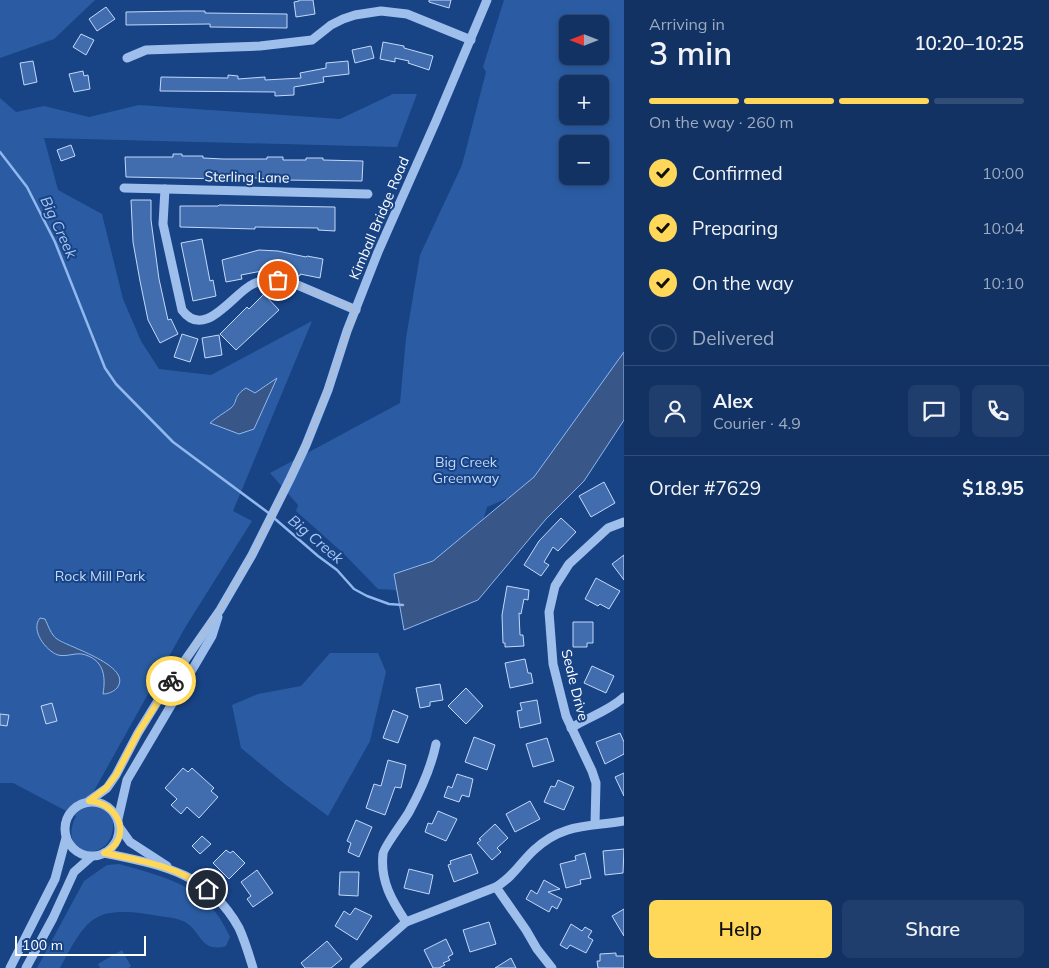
<!DOCTYPE html>
<meta charset="utf-8">
<style>
body{margin:0;font-family:Mulish,sans-serif;background:#1f3e6d;color:#f1f3f6;height:100vh;display:flex;flex-direction:column;font-size:19px;white-space:nowrap}
*{box-sizing:border-box;margin:0}
p{font-size:16px;color:#9caabf}
.icon{flex:none;width:28px;height:28px;fill:none;stroke:currentColor;stroke-width:2;stroke-linecap:round;stroke-linejoin:round}
.map{position:relative;flex:1;overflow:hidden}
.drawer{display:flex;flex-direction:column;background:#123264;width:425px}
.drawer>*{flex:none}
.needle{width:32px;rotate:270deg}
.buttons{position:absolute;left:559px;top:15px;display:grid;gap:10px}
.buttons a{display:grid;place-items:center;width:50px;height:50px;border-radius:8px;background:#123264;box-shadow:0 2px 8px #0003,0 0 0 1px #314d78;font-size:25px}
.scale{position:absolute;left:15px;bottom:12px;width:131px;box-sizing:border-box;padding-left:5px;border:2px solid #fff;border-top:0;font-size:14px;line-height:18px;white-space:nowrap;color:#fff;-webkit-text-stroke:4px #184385;paint-order:stroke}
.pin{position:absolute;display:grid;place-items:center;width:42px;height:42px;color:#fff;margin:-21px;border:2px solid #fff;border-radius:50%;box-shadow:0 1px 5px #0007}
.courier{position:absolute;display:grid;place-items:center;width:50px;height:50px;margin:-25px;border:4px solid #ffd759;border-radius:50%;background:#fff;color:#222;box-shadow:0 1px 6px #0007}
.headline em{font-style:normal;font-weight:600}
.headline div{display:flex;flex-direction:column-reverse}
.headline{display:flex;align-items:center;justify-content:space-between;height:85px;padding:0 25px}
h1{font-size:32px;font-weight:600;line-height:38px}
.bar{display:grid;grid-template-columns:repeat(4,1fr);gap:8px 5px;align-content:center;height:60px;padding:0 25px}
.bar i{height:6px;border-radius:4px;background:#314d78}
.bar .selected{background:#ffd759}
.bar p{grid-column:span 4}
.line{display:flex;align-items:center;gap:12px;padding:0 25px;border-top:1px solid #314d78}
.line div{flex:1}
.round{display:grid;place-items:center;flex:none;width:52px;height:52px;border-radius:8px;background:#1f3e6d}
ol{padding:0 25px;list-style:none}
li{display:flex;align-items:center;gap:15px;height:55px}
li p{margin-inline-start:auto}
li .icon{padding:5px;border-radius:50%;background:#ffd759;color:#111;stroke-width:4}
li:last-child{color:#9caabf}
li i{width:28px;height:28px;border:2px solid #314d78;border-radius:50%}
.cta{display:flex;gap:10px;margin-top:auto;padding:10px 25px}
.cta a{flex:1;height:58px;border-radius:8px;background:#ffd759;color:#111;font-size:20px;font-weight:600;line-height:58px;text-align:center}
.cta a+a{background:#1f3e6d;color:#f1f3f6}
main{display:flex;flex:1;min-height:0}
.map>svg:first-child{display:block}
.green{fill:#2b5ca3;fill-rule:evenodd}
.water{fill:#385788;stroke:#90b8ef}
.lines{fill:none;stroke-linecap:round;stroke-linejoin:round}
.stream{stroke:#90b8ef;stroke-width:2.5}
.building{fill:#416dae;stroke:#c3d9f9}
.minor{stroke:#9ebeec;stroke-width:9}
.done{stroke:#aebdd4;stroke-width:5;stroke-dasharray:0 9}
.route{stroke:#ffd759;stroke-width:6}
.labels{text-anchor:middle;dominant-baseline:central;stroke-width:4;stroke-linejoin:round;paint-order:stroke}
.street-label{font-size:14px;fill:#fff;stroke:#184385}
.park-label{font-size:14px;fill:#c3d9f9;stroke:#184385}
.water-label{font-size:15px;font-style:italic;fill:#a9c8f4;stroke:#184385}
</style>
<main>
<div class="map">
<svg width="624" height="968" viewBox="0 0 624 968">
<rect width="100%" height="100%" fill="#184385"/>
<g class="green">
<polygon points="0,0 95,0 54,39 0,58"/>
<path d="M504,0H624V394L556,478L487,507L473,555L404,598L395,590L378,589L344,554L296,511L298,505L270,473L400,403L406,338L420,255L462,165L486,72L483,67ZM568,24H600V56H568ZM568,84H600V116H568ZM568,144H600V176H568Z"/>
<path d="M393,94H417L397,147L44,138L58,190L102,214L123,299L141,341L159,369L211,375L312,321L233,511L252,521L186,626L85,807C93,805 104,802 111,810C114,815 114,820 113,826C112,864 55,859 76,816L13,783H0V98L16,112L44,106L89,117L139,105L340,119Z"/>
<polygon points="330,653 378,653 386,672 370,741 328,816 286,785 241,748 232,705 258,694 301,686"/>
<path d="M119,864C168,878 208,886 230,937L226,946C200,954 201,929 183,921C174,917 162,917 153,915C137,912 110,909 96,918C80,927 69,952 60,968H37L84,881L107,865Z"/>
<polygon points="122,950 131,966 129,968 100,968 98,964"/>
</g>
<g class="water">
<polygon points="624,352 624,420 584,481 546,519 478,600 404,630 394,574 433,561 534,477"/>
<path d="M277,378L254,429L239,434L210,423C217,417 224,413 231,408C238,402 233,396 246,388L255,393Z"/>
<path d="M40,618L45,619C48,625 51,635 57,639C68,647 134,666 117,688C113,692 108,694 103,694C106,676 104,659 82,654C74,653 66,657 58,655C46,651 30,630 40,618Z"/>
</g>
<g class="lines">
<g class="stream">
<polyline points="0,152 27,187 55,242 105,368 116,384 173,442 270,514"/>
<polyline points="274,518 318,556 337,570 354,589 367,596 389,604 403,605"/>
</g>
</g>
<g class="building">
<polygon points="299,0 313,0 315,14 296,17 294,2 299,1"/>
<polygon points="429,0 451,0 449,8 429,2"/>
<polygon points="106,7 115,19 97,31 89,19"/>
<polygon points="183,11 205,11 205,13 287,14 287,28 210,27 210,24 126,25 126,12"/>
<polygon points="81,34 94,40 86,55 73,47"/>
<polygon points="383,42 404,46 404,48 433,56 429,70 408,63 409,61 395,58 395,62 380,59"/>
<polygon points="371,46 374,58 355,63 352,50"/>
<polygon points="33,61 37,82 24,85 20,63"/>
<polygon points="348,61 349,74 323,77 324,82 294,87 294,95 275,96 275,92 160,91 161,77 228,78 228,75 238,76 238,79 265,77 265,80 301,78 300,73 326,68 326,63"/>
<polygon points="83,71 84,76 88,75 90,89 74,92 69,74"/>
<polygon points="71,145 75,156 61,161 57,150"/>
<polygon points="173,154 182,154 182,156 203,156 203,158 223,159 267,159 267,157 283,157 283,160 306,160 306,158 323,158 323,160 363,161 362,181 282,180 243,177 243,179 226,179 126,177 125,157 173,157"/>
<polygon points="131,200 151,200 151,220 159,279 168,320 171,319 178,334 160,343 148,320 140,281 133,242"/>
<polygon points="219,205 335,207 335,231 318,230 318,228 255,227 255,229 180,227 180,206 218,206"/>
<polygon points="202,239 210,281 213,280 216,296 193,301 181,243"/>
<polygon points="259,250 278,251 306,257 307,256 323,259 320,278 300,274 300,276 279,271 262,271 241,275 242,279 226,282 222,260"/>
<polygon points="264,294 279,310 236,350 220,334 247,307 249,309"/>
<polygon points="182,334 198,339 190,362 174,357"/>
<polygon points="219,335 222,355 205,358 202,338"/>
<polygon points="604,482 615,503 591,517 579,496"/>
<polygon points="561,518 576,532 558,551 553,547 544,562 549,565 541,576 524,565 539,541"/>
<polygon points="624,555 624,580 612,564"/>
<polygon points="596,578 620,591 609,609 600,604 598,606 585,599"/>
<polygon points="507,586 529,590 528,600 524,599 521,614 519,613 520,635 523,635 524,646 505,647 505,643 503,643 502,615"/>
<polygon points="573,622 593,622 593,643 587,643 587,647 573,647"/>
<polygon points="525,659 528,673 531,673 533,683 510,688 505,663"/>
<polygon points="592,666 614,676 606,693 584,683"/>
<polygon points="440,684 443,700 430,702 430,706 420,708 416,688"/>
<polygon points="466,688 483,706 466,724 448,706"/>
<polygon points="537,700 541,723 520,728 517,711 522,710 520,703"/>
<polygon points="52,703 57,721 46,724 41,706"/>
<polygon points="393,710 408,716 398,743 383,738"/>
<polygon points="0,714 9,715 7,726 0,725"/>
<polygon points="620,733 624,742 624,754 605,764 596,742"/>
<polygon points="474,737 495,745 487,770 465,762"/>
<polygon points="547,738 554,761 533,767 526,744"/>
<polygon points="388,760 406,765 401,788 395,787 385,815 366,808 374,784 381,786"/>
<polygon points="183,768 188,772 192,768 214,788 211,791 218,797 199,818 187,807 181,814 171,805 177,799 165,788"/>
<polygon points="624,773 624,796 615,777"/>
<polygon points="457,774 473,779 469,797 462,795 459,802 444,797 448,786 452,788"/>
<polygon points="558,780 574,787 564,810 544,802 551,786 555,787"/>
<polygon points="530,801 540,819 515,832 506,814"/>
<polygon points="438,811 457,819 446,841 425,832 428,823 432,824"/>
<polygon points="356,820 372,827 359,857 348,852 351,843 347,841"/>
<polygon points="495,824 508,838 497,848 501,852 492,860 477,843 481,840 479,839"/>
<polygon points="202,836 211,844 200,854 192,846"/>
<polygon points="624,849 623,873 605,875 603,851"/>
<polygon points="226,850 230,853 233,851 245,863 229,879 213,863"/>
<polygon points="585,853 591,878 580,880 581,884 566,888 560,864 576,860 575,856"/>
<polygon points="471,854 478,873 454,882 448,865 451,864 450,861"/>
<polygon points="409,869 433,875 429,894 404,888"/>
<polygon points="257,870 273,893 253,907 247,899 251,896 241,882"/>
<polygon points="340,872 359,872 358,896 339,895"/>
<polygon points="544,880 560,889 548,892 562,899 557,909 552,906 549,912 526,899 531,890 537,894"/>
<polygon points="355,908 372,916 357,940 335,926 344,911 350,915"/>
<polygon points="624,909 624,936 612,916"/>
<polygon points="489,922 496,944 470,952 463,930"/>
<polygon points="571,924 582,931 585,927 592,931 588,937 593,940 586,953 570,945 567,949 560,945"/>
<polygon points="446,939 453,954 448,957 450,960 443,963 445,965 439,968 433,968 424,950"/>
<polygon points="327,941 342,959 331,968 305,968 301,963"/>
<polygon points="616,953 616,956 624,956 624,968 598,968 597,961 600,961 600,954"/>
<polygon points="511,958 516,968 495,968"/>
</g>
<g class="lines">
<g class="minor">
<polyline points="127,58 146,50 260,46 312,40 331,25 343,19 355,15 381,11 407,14 471,40"/>
<polyline points="124,188 368,194"/>
<path d="M165,189L163,224L182,310C205,341 233,293 253,284C263,279 277,280 288,281L356,310"/>
<path d="M571,728C588,717 609,711 624,697"/>
<polyline points="89,801 107,788 116,775 138,733 167,686 220,610 252,555 290,479 306,445 328,390 347,331 378,252 436,121 487,0"/>
<circle cx="92" cy="829" r="27"/>
<polyline points="118,819 127,780 212,636 218,617"/>
<polyline points="595,824 596,783 592,771 566,716 553,664 549,612 555,586 569,564 608,528 624,522"/>
<polyline points="120,828 130,842 167,866"/>
<path d="M104,853C161,865 208,872 239,928C245,941 249,955 253,968"/>
<polyline points="496,887 526,930 537,949 552,968"/>
<path d="M406,922C392,901 380,881 383,854C383,848 404,821 409,812C421,790 431,768 436,744"/>
<polyline points="10,968 55,879 66,838"/>
<polyline points="26,968 53,918 74,872 91,857"/>
<path d="M354,968L406,922L496,887C515,875 519,864 534,850C563,823 589,827 624,821"/>
</g>
</g>
<g class="lines">
<polyline class="done" points="171,681 220,610 252,555 290,479 314,426 356,310 288,281 278,280"/>
<path class="route" d="M171,681L138,733L116,775L106,788L89,801C120,803 133,839 104,853C142,861 175,865 207,889"/>
</g>
<g class="labels">
<g class="street-label">
<text transform="translate(247 177) rotate(1)">Sterling Lane</text>
<text transform="translate(379 218) rotate(-67)">Kimball Bridge Road</text>
<text transform="translate(575 685) rotate(76)">Seale Drive</text>
</g>
<g class="park-label">
<text x="466" y="462">Big Creek<tspan x="466" dy="16">Greenway</tspan></text>
<text x="100" y="576">Rock Mill Park</text>
</g>
<g class="water-label">
<text transform="translate(59 227) rotate(65)">Big Creek</text>
<text transform="translate(316 539) rotate(40)">Big Creek</text>
</g>
</g>
</svg>
<div class="buttons">
<a><svg class="needle" viewBox="-14 -14 28 28"><path d="M0-13l5 13h-10z" fill="#e53935"/><path d="M0 13l5-13h-10z" fill="#9caabf"/></svg></a>
<a>+</a>
<a>−</a>
</div>
<div class="scale">100 m</div>
<div class="pin" style="left:278px;top:280px;background:#ea580c"><svg class="icon" aria-label="bag" viewBox="0 0 24 24"><path d="M5 8h14l-1 12H6zM9 8a3 3 0 0 1 6 0"/></svg></div>
<div class="pin" style="left:207px;top:889px;background:#1f2937"><svg class="icon" aria-label="home" viewBox="0 0 24 24"><path d="M3 11l9-7 9 7M6 9v11h12V9"/></svg></div>
<div class="courier" style="left:171px;top:681px"><svg class="icon" aria-label="bike" viewBox="0 0 24 24"><circle cx="6" cy="16" r="4"/><circle cx="18" cy="16" r="4"/><path d="M6 16l4-8h5l3 8M10 8l3 8H6M13 5h3"/></svg></div>
</div>
<section class="drawer">
<div class="headline"><div><h1>3 min</h1><p>Arriving in</p></div><em>10:20–10:25</em></div>
<div class="bar"><i class="selected"></i><i class="selected"></i><i class="selected"></i><i></i><p>On the way · 260 m</p></div>
<ol>
<li><svg class="icon" aria-label="check" viewBox="0 0 24 24"><path d="M5 12l5 5 9-10"/></svg>Confirmed<p>10:00</p></li>
<li><svg class="icon" aria-label="check" viewBox="0 0 24 24"><path d="M5 12l5 5 9-10"/></svg>Preparing<p>10:04</p></li>
<li><svg class="icon" aria-label="check" viewBox="0 0 24 24"><path d="M5 12l5 5 9-10"/></svg>On the way<p>10:10</p></li>
<li><i></i>Delivered</li>
</ol>
<div class="line" style="height:90px"><a class="round"><svg class="icon" aria-label="person" viewBox="0 0 24 24"><circle cx="12" cy="8" r="4"/><path d="M4 21q1-7 8-7t8 7"/></svg></a><div><b>Alex</b><p>Courier · 4.9</p></div><a class="round"><svg class="icon" aria-label="chat" viewBox="0 0 24 24"><path d="M4 5h16v11H9l-5 4z"/></svg></a><a class="round"><svg class="icon" aria-label="phone" viewBox="0 0 24 24"><path d="M5 4h4l2 5-3 2q2 4 5 5l2-3 5 2v4C11 20 4 13 5 4z"/></svg></a></div>
<div class="line" style="height:65px"><div>Order #7629</div><b>$18.95</b></div>
<div class="cta"><a>Help</a><a>Share</a></div>
</section>
</main>
